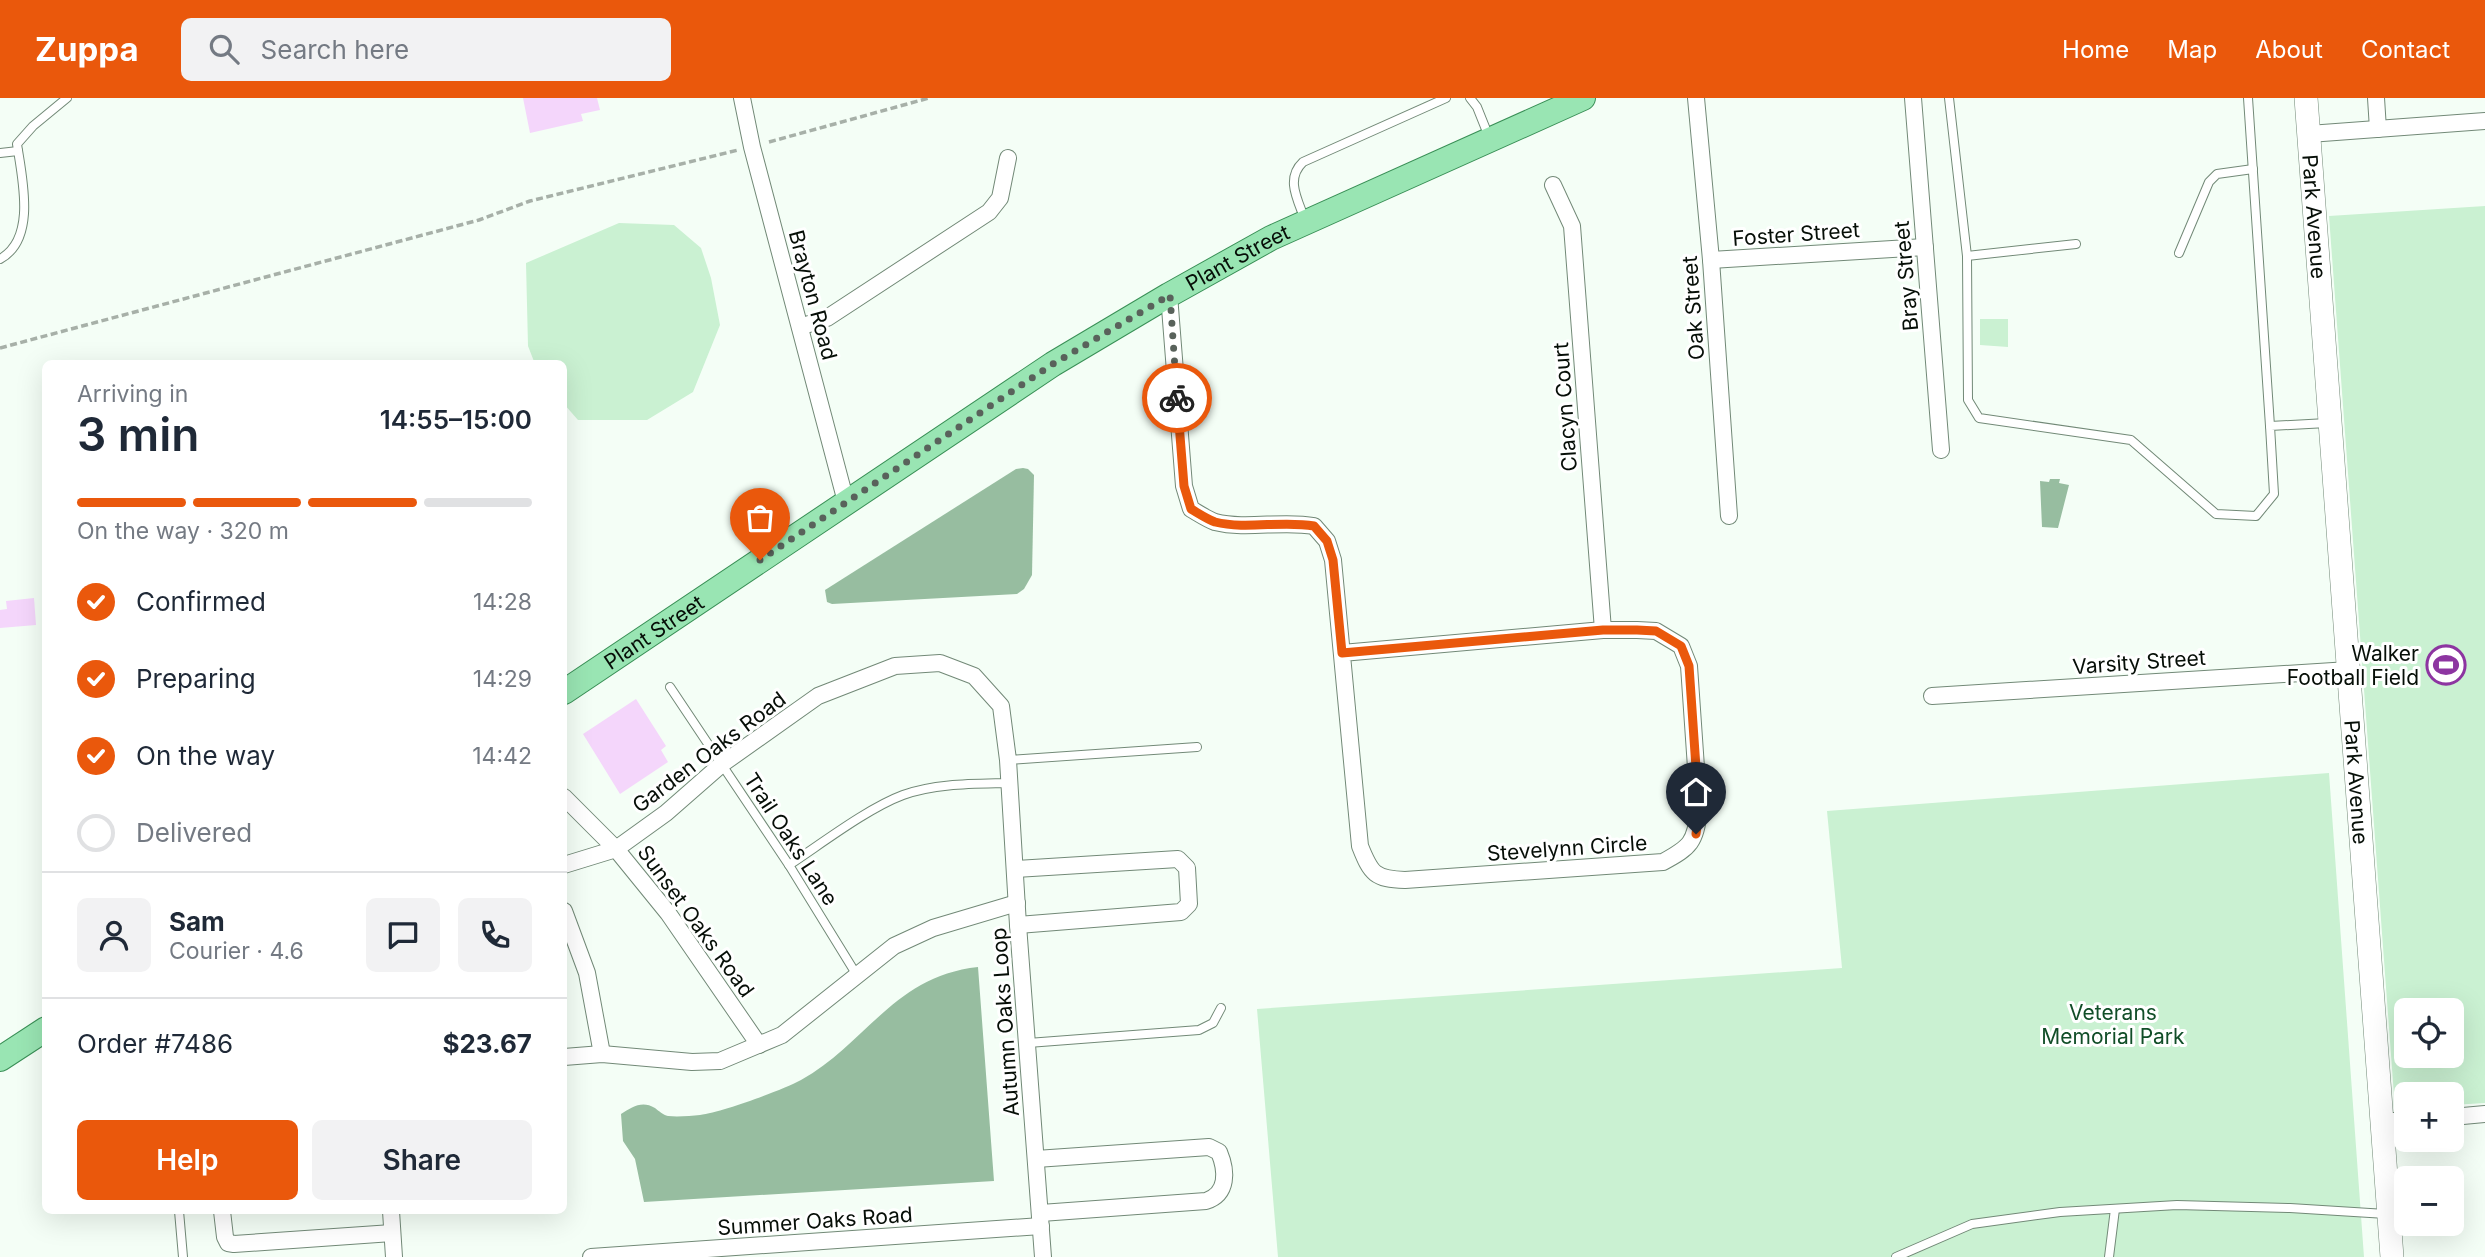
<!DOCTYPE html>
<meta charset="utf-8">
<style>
body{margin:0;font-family:Inter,sans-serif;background:#f2f2f3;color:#1f2937;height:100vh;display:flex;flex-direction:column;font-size:26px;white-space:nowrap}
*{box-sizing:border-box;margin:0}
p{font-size:23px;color:#747a83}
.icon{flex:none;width:38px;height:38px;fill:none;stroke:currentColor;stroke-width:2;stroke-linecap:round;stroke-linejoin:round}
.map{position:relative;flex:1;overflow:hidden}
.drawer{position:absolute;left:42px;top:262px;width:525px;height:854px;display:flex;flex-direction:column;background:#fff;border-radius:10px;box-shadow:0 7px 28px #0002}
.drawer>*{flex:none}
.buttons{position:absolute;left:2394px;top:900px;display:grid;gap:14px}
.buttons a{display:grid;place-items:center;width:70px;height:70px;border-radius:10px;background:#fff;box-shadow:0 7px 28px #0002;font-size:35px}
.pin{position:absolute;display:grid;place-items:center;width:60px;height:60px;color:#fff;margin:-72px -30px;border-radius:50% 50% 50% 0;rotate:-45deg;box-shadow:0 0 7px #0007}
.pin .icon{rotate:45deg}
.courier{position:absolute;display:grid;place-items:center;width:70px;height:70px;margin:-35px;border:5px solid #ea580c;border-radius:50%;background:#fff;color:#222;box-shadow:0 2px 9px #0007}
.head em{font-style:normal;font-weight:600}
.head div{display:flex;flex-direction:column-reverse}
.head{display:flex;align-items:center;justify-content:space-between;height:119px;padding:0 35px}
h1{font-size:46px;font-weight:600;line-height:52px}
.bar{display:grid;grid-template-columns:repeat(4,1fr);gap:10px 7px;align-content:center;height:84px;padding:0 35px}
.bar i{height:9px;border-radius:5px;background:#e0e1e3}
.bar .active{background:#ea580c}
.bar p{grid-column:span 4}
.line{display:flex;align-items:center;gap:18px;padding:0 35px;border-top:2px solid #e0e1e3}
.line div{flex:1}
.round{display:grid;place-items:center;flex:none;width:74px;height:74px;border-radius:10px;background:#f2f2f3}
ol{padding:0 35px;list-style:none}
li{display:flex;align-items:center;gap:21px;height:77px}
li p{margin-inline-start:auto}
li .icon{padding:7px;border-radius:50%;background:#ea580c;color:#fff;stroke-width:4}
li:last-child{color:#747a83}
li i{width:38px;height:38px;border:4px solid #e0e1e3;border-radius:50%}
.cta{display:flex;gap:14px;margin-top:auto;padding:14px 35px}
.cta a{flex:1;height:80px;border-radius:10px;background:#ea580c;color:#fff;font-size:28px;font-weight:600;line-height:80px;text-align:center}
.cta a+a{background:#f2f2f3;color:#1f2937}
header{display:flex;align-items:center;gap:42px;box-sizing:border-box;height:98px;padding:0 35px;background:#ea580c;color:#fff}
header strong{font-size:33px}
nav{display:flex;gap:38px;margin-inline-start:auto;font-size:24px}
.search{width:490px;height:63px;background:#f2f2f3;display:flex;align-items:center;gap:18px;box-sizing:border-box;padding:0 24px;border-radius:10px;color:#747a83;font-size:26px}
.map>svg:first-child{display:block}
.green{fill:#caf1d2;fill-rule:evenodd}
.water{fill:#97bda0}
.building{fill:#f4d6fb}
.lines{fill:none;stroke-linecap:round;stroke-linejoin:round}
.lane-casing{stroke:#728977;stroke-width:10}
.street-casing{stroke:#728977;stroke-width:18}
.secondary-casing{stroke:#728977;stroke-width:24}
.primary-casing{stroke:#398f56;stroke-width:26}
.path{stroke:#a7b0a8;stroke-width:3.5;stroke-dasharray:7 3.5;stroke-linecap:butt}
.lane{stroke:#fff;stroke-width:8}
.street{stroke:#fff;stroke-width:16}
.secondary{stroke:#fff;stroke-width:23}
.primary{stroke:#99e5b3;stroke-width:24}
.done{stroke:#59625b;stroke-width:7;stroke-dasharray:0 12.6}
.route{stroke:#ea580c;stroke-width:9}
.labels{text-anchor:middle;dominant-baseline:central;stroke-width:6;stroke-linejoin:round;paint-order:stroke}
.street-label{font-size:21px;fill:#060e07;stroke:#fff}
.poi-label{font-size:21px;fill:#060e07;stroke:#fff;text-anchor:end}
.park-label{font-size:21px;fill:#114e28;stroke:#fff}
</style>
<header>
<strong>Zuppa</strong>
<div class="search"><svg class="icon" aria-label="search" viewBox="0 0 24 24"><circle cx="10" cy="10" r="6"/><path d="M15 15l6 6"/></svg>Search here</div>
<nav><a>Home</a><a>Map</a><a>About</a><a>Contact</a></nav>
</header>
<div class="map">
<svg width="2485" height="1159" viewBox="0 0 2485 1159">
<rect width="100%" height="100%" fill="#f4fef6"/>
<g class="green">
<path d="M2485,108V1005L2452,1007V996H2406V1011H2395L2329,118ZM2406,912H2452V957H2406Z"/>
<polygon points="619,125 674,127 701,150 711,180 720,227 693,294 647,322 578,322 564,306 564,266 535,266 528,248 526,165"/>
<polygon points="1980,221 2008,221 2008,249 1980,247"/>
<polygon points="2329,675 2364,1159 1278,1159 1257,911 1842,870 1827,713"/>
</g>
<g class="water">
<polygon points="1023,370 1028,371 1034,377 1032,477 1024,491 1017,496 832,506 827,504 825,492 1016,371"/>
<polygon points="2050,381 2060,381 2059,385 2069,387 2058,430 2042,429 2040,383 2049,384"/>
<path d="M978,869L994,1083L644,1104L635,1061L623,1043L621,1016C632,1009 642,1002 655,1010C659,1013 663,1017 668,1018C677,1019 691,1018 700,1017C723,1014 780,993 801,982C866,946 894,878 978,869Z"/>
</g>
<g class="building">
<polygon points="523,0 597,0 600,12 581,16 583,23 530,35"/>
<polygon points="34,500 36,527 0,530 0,512 7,511 6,503"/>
<polygon points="636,601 666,648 661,652 668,664 620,696 583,636"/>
</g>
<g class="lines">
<g class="lane-casing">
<g id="lane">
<polyline points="1470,0 1477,9 1489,39"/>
<polyline points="1949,0 1967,158 1968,302 1979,320 2131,342 2216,416 2256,418 2274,396 2270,328 2327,325"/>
<polyline points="2248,0 2270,328"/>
<polyline points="0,55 18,53"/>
<path d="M1305,122C1298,102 1285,81 1303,64L1446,0"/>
<polyline points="2179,155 2209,84 2217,76 2253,71"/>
<polyline points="1967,158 2076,146"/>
<path d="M0,161C37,141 22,80 17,46L33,28L67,0"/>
<polyline points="670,589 789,767 858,879"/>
<polyline points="1008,662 1197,649"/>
<path d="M789,767C821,746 868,710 903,697C937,685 975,686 1010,685"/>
<polyline points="1028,945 1199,932 1213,925 1221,910"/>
<polyline points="179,1113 183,1159"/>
<polyline points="1896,1159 1972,1126 2060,1114 2177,1107 2290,1110 2386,1116"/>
<polyline points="2109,1159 2115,1111"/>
</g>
</g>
<g class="street-casing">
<g id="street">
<polyline points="742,0 752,49 846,404"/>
<polyline points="1696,0 1711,162 1729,418"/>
<polyline points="1913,0 1941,352"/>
<polyline points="2376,0 2378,31"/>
<polyline points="2309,36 2485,23"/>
<polyline points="1553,87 1572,128 1603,532"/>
<polyline points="1711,162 1925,149"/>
<path d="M1169,197L1184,388L1191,411C1198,415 1207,421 1215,424C1247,432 1282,422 1314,428L1327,443L1333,462L1360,748C1371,776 1375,781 1405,782L1663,764C1691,749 1695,744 1699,713L1689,568L1681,548L1656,533L1637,532H1603L1342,555"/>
<polyline points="800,229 827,220 989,114 1000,100 1008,60"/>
<polyline points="1932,598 2349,572"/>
<polyline points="564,699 616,751 668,815 759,947"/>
<polyline points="564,767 616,751 666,715 722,666 818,598 895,568 940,565 974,578 1001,608 1008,662 1018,827 1043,1159"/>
<polyline points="1015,771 1178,761 1187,770 1189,806 1181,814 1018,827"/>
<polyline points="564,813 587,875 602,956"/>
<polyline points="564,959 602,956 692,964 720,963 782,937 894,848 933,830 1017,805"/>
<polyline points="2452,1019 2485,1016"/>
<polyline points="2382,1024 2406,1022"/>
<path d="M1036,1061L1209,1049L1219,1054C1227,1073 1228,1096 1206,1103L1041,1115"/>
<polyline points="222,1113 225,1139 228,1145 234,1146 392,1135"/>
<polyline points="391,1113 394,1159"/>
<polyline points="591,1159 1041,1128"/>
</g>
</g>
<g class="secondary-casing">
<g id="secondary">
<path id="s1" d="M2306,0L2392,1159"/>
</g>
</g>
<g class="primary-casing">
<g id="primary">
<path id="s2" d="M564,594L1053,266L1169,197L1271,140L1583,0"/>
<polyline points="0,961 46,931"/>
</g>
</g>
<g class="path">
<polyline points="769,44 929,0"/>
<polyline points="0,250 479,122 530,103 738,52"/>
</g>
<use href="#lane" class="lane"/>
<use href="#street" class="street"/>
<use href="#secondary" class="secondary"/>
<use href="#primary" class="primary"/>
</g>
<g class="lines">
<polyline class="done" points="760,462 1053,266 1170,197 1177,300"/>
<path class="route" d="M1177,300L1184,388L1191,411C1198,415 1207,421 1215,424C1247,432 1282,422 1314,428L1327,443L1333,462L1342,555L1603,532H1637L1656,533L1681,548L1689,568L1699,713L1696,736"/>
</g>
<defs>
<g id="stadium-ring" transform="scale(2.0125)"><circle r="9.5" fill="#fff" stroke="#8d35a1" stroke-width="1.5"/><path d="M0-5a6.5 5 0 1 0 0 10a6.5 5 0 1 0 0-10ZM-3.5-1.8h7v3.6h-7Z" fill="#8d35a1"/></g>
</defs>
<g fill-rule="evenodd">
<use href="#stadium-ring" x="2446" y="567"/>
</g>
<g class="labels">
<g class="street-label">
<text stroke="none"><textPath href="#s1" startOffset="119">Park Avenue</textPath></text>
<text transform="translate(1796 136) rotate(-4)">Foster Street</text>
<text stroke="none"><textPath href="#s2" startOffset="802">Plant Street</textPath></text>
<text transform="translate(1906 178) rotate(-95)">Bray Street</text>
<text transform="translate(813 197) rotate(75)">Brayton Road</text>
<text transform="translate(1693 210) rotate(-94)">Oak Street</text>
<text transform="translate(1565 309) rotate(-94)">Clacyn Court</text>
<text stroke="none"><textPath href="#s2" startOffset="108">Plant Street</textPath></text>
<text transform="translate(2139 564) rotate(-4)">Varsity Street</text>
<text transform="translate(709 654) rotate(-37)">Garden Oaks Road</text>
<text stroke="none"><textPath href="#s1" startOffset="686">Park Avenue</textPath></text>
<text transform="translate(791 741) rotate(57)">Trail Oaks Lane</text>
<text transform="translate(1567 750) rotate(-4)">Stevelynn Circle</text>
<text transform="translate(696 823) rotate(54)">Sunset Oaks Road</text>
<text transform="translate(1005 924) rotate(-94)">Autumn Oaks Loop</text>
<text transform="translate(815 1123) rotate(-4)">Summer Oaks Road</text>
</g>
<g class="poi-label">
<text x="2419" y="555">Walker<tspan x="2419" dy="24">Football Field</tspan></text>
</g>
<g class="park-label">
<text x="2113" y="914">Veterans<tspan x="2113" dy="24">Memorial Park</tspan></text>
</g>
</g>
</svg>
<div class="buttons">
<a><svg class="icon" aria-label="locate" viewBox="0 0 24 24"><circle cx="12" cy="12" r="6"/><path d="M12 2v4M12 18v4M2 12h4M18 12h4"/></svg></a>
<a>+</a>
<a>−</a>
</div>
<div class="pin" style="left:760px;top:462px;background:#ea580c"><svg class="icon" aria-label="bag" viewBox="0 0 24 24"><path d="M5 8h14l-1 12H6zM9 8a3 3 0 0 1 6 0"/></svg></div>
<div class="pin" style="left:1696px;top:736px;background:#1f2937"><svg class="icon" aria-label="home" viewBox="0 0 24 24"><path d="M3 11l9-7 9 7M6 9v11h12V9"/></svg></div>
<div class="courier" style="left:1177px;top:300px"><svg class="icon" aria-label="bike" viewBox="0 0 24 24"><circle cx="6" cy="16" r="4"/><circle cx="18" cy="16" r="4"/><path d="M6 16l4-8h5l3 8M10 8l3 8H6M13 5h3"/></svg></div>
<section class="drawer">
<div class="head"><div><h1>3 min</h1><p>Arriving in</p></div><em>14:55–15:00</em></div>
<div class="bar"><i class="active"></i><i class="active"></i><i class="active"></i><i></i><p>On the way · 320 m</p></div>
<ol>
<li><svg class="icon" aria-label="check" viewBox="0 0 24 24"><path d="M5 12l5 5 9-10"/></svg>Confirmed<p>14:28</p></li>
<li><svg class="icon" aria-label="check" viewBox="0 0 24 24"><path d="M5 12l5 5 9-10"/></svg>Preparing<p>14:29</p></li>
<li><svg class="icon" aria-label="check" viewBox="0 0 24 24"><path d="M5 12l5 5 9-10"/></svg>On the way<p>14:42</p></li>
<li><i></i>Delivered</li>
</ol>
<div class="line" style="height:126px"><a class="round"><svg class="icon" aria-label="person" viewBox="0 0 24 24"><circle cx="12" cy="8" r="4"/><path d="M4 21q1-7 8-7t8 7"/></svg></a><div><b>Sam</b><p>Courier · 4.6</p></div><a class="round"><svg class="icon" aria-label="chat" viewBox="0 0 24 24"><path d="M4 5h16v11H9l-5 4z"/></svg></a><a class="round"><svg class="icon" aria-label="phone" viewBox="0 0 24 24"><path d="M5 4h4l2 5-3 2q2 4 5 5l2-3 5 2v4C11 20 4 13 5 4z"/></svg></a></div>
<div class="line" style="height:91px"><div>Order #7486</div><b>$23.67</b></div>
<div class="cta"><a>Help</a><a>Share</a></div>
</section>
</div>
